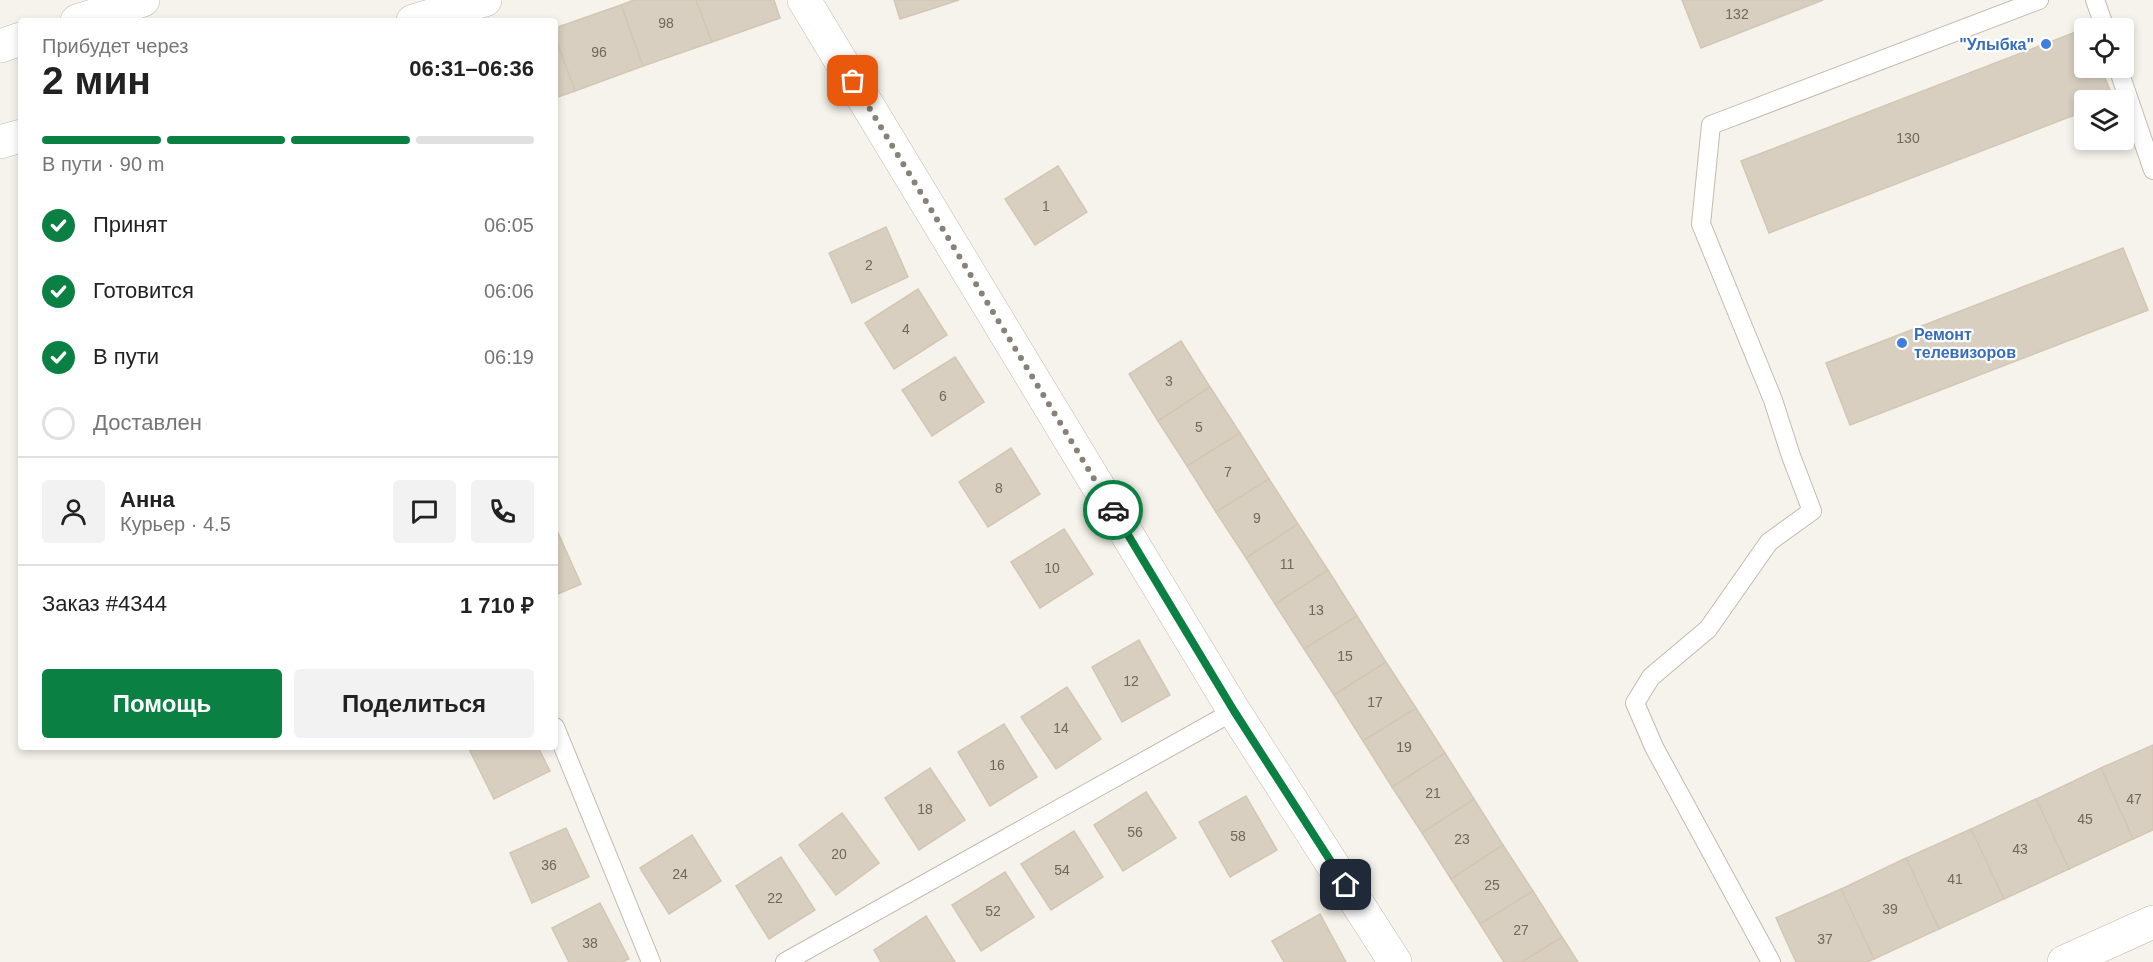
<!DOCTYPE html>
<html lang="ru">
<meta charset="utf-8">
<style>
body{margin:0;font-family:Helvetica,sans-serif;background:#f2f2f2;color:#222;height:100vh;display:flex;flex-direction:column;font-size:22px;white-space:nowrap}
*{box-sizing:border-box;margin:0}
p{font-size:20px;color:#767676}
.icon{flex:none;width:33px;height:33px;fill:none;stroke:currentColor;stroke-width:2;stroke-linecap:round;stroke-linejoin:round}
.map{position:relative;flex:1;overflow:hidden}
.panel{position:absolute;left:18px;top:18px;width:540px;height:732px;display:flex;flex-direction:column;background:#fff;border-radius:6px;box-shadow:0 3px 9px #0003}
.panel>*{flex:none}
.fabs{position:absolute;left:2074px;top:18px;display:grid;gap:12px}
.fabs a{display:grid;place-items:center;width:60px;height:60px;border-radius:6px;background:#fff;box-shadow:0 3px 9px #0003;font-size:30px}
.pin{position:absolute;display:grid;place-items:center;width:51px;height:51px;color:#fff;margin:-26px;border-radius:12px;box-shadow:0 3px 9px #0006}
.courier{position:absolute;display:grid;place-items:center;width:60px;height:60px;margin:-30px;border:4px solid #0b8043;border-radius:50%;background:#fff;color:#222;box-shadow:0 2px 8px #0007}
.headline em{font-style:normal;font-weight:700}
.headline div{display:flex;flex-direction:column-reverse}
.headline{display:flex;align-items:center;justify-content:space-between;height:102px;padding:0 24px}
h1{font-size:39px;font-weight:700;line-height:45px}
.bar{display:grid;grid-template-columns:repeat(4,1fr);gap:9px 6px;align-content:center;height:72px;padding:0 24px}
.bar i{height:8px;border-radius:4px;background:#e0e0e0}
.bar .active{background:#0b8043}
.bar p{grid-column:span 4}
.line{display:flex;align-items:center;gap:15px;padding:0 24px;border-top:2px solid #e0e0e0}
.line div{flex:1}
.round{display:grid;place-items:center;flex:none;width:63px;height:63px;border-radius:6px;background:#f2f2f2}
ol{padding:0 24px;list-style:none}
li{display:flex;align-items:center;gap:18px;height:66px}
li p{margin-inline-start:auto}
li .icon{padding:6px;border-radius:50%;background:#0b8043;color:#fff;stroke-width:4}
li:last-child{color:#767676}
li i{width:33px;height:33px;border:3px solid #e0e0e0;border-radius:50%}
.cta{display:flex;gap:12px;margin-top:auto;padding:12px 24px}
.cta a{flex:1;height:69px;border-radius:6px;background:#0b8043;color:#fff;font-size:24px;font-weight:700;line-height:69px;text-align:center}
.cta a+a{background:#f2f2f2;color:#222}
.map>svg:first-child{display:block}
.building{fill:#d8cfc1;stroke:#d3c7b4;stroke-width:1.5}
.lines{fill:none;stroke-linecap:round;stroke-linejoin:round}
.lane-casing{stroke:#c2bbae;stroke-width:20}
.street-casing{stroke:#c2bbae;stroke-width:34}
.lane{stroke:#fff;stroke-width:18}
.street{stroke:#fff;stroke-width:33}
.done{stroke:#878178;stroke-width:6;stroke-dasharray:0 10.8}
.route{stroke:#0b8043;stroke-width:8}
.shop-dot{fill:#3f7fe0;stroke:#fff;stroke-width:2}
.labels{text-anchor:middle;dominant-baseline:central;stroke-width:4.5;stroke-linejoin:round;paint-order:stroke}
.number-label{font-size:14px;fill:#6e675b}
.shop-label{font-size:16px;font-weight:bold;fill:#366cbe;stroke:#fff;text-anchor:end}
</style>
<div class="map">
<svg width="2153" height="962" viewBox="0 0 2153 962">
<rect width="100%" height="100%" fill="#f6f3ec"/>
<g class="building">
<polygon points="634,0 696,0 712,42 643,66 621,5"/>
<polygon points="696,0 774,0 780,18 712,42"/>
<polygon points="894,0 959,0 900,19"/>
<polygon points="1682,0 1823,0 1701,48"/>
<polygon points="621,5 643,66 575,91 555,37 555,28"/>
<polygon points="2086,28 2085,68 2101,68 2114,100 2085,100 2085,111 1769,233 1741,161"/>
<polygon points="555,37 575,91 555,98"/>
<polygon points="1058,166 1087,212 1035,245 1005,199"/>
<polygon points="886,227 908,277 852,303 829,253"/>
<polygon points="2123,248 2148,310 1850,425 1826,363"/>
<polygon points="918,289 947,335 894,369 865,323"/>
<polygon points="1181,341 1210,387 1158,421 1129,374"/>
<polygon points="955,357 984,402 932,436 902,390"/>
<polygon points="1210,387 1240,433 1187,466 1158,421"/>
<polygon points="1240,433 1269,479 1216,512 1187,466"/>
<polygon points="1011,448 1040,494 988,527 959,482"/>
<polygon points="1269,479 1298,524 1246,558 1216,512"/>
<polygon points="1298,524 1328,570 1275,604 1246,558"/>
<polygon points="555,526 581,584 555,595"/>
<polygon points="1064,529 1093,574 1040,608 1011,562"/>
<polygon points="1328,570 1357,616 1304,649 1275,604"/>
<polygon points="1357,616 1386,662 1334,695 1304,649"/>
<polygon points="1139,640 1170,695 1122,722 1092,667"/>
<polygon points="1386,662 1416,708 1363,741 1334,695"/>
<polygon points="1067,687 1101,739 1056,769 1021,717"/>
<polygon points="1416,708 1445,753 1392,787 1363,741"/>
<polygon points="1004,724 1037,777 990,806 958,752"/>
<polygon points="2153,745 2153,830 2133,839 2101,768"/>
<polygon points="477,747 538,747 550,771 494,799 470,751"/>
<polygon points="1445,753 1474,799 1422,833 1392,787"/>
<polygon points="930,768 965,820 919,850 885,798"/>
<polygon points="2101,768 2133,839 2069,869 2036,799"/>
<polygon points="1146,792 1176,838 1123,871 1094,825"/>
<polygon points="1246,796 1277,850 1230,877 1199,822"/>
<polygon points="1474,799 1503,845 1451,879 1422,833"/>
<polygon points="2036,799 2069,869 2004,899 1971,829"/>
<polygon points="842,813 879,863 836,895 799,845"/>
<polygon points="566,828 589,877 532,903 510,853"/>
<polygon points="1971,829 2004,899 1939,929 1906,858"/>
<polygon points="1074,831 1103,877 1051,910 1021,864"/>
<polygon points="692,835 721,881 669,914 640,868"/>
<polygon points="1503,845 1533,891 1480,924 1451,879"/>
<polygon points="781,857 815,910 769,939 736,886"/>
<polygon points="1906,858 1939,929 1874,959 1841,889"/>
<polygon points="1005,872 1034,917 981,951 952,905"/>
<polygon points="1841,889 1874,959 1867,962 1796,962 1776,918"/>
<polygon points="1533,891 1562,937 1522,962 1504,962 1480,924"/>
<polygon points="600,903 629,959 622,962 569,962 552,928"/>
<polygon points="1320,914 1346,962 1284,962 1272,941"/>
<polygon points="926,916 955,962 881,962 874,950"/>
<polygon points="1562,937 1578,962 1522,962"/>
</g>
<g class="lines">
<g class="lane-casing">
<g id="lane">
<polyline points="2095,0 2105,28"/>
<polyline points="2118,68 2153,170"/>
<polyline points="555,727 651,962"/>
<polyline points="785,962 1234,711"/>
<polyline points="1771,962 1654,747 1635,703 1651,677 1708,629 1769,542 1812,511 1791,456 1773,400 1701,224 1711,125 2039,0"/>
</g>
</g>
<g class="street-casing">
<g id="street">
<polyline points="804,0 1234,711 1395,962"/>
<polyline points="77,21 143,0"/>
<polyline points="413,21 485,0"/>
<polyline points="0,46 21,39"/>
<polyline points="0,142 21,136"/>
<polyline points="2064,962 2153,922"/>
</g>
</g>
<use href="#lane" class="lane"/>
<use href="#street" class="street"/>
</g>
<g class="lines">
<polyline class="done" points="853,81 1113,510"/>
<polyline class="route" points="1113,510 1234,711 1346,885"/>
</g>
<g class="shop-dot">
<circle cx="2046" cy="44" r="6"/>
<circle cx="1902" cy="343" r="6"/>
</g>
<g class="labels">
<g class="number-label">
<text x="1737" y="14">132</text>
<text x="666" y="23">98</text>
<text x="599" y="52">96</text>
<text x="1908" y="138">130</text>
<text x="1046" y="206">1</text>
<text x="869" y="265">2</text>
<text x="906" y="329">4</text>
<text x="1169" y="381">3</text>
<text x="943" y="396">6</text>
<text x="1199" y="427">5</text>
<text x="1228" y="472">7</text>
<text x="999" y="488">8</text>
<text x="1257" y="518">9</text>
<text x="1287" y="564">11</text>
<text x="1052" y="568">10</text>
<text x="1316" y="610">13</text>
<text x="1345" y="656">15</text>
<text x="1131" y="681">12</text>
<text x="1375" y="702">17</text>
<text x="1061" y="728">14</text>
<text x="1404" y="747">19</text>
<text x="997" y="765">16</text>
<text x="1433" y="793">21</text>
<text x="2134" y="799">47</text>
<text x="925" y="809">18</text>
<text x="2085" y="819">45</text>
<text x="1135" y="832">56</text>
<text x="1238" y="836">58</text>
<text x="1462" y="839">23</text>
<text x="2020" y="849">43</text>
<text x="839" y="854">20</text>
<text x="549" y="865">36</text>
<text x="1062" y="870">54</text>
<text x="680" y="874">24</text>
<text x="1955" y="879">41</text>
<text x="1492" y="885">25</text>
<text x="775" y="898">22</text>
<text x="1890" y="909">39</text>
<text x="993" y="911">52</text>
<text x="1521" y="930">27</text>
<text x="1825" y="939">37</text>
<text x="590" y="943">38</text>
</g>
<g class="shop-label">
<text x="2034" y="44">"Улыбка"</text>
<text x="1914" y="334" text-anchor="start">Ремонт<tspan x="1914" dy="18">телевизоров</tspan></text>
</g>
</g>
</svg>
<div class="fabs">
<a><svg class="icon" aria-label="locate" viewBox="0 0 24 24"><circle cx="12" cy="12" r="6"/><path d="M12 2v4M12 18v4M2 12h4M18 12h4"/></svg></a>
<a><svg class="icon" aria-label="layers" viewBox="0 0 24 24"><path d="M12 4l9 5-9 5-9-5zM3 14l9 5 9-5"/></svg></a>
</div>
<div class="pin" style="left:853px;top:81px;background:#ea580c"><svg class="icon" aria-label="bag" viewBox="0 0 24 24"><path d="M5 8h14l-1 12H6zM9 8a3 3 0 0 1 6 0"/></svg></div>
<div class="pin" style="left:1346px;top:885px;background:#1f2937"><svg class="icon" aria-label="home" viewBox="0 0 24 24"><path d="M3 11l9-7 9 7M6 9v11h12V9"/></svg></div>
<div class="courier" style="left:1113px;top:510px"><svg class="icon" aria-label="car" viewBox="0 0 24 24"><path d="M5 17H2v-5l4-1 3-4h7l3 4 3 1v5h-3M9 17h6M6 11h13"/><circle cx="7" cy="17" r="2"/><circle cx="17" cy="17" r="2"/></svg></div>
<section class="panel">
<div class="headline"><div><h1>2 мин</h1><p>Прибудет через</p></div><em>06:31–06:36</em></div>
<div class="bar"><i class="active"></i><i class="active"></i><i class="active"></i><i></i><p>В пути · 90 m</p></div>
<ol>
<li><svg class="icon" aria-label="check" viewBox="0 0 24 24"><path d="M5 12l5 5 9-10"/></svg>Принят<p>06:05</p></li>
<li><svg class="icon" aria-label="check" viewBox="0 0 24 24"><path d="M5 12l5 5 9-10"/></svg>Готовится<p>06:06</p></li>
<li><svg class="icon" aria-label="check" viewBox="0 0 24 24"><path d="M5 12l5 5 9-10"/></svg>В пути<p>06:19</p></li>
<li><i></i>Доставлен</li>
</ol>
<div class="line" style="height:108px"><a class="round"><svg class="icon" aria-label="person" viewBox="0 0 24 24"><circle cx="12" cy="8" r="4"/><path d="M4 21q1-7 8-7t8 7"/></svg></a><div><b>Анна</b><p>Курьер · 4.5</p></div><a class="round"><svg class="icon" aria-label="chat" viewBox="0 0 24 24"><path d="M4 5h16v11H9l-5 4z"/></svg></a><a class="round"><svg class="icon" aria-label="phone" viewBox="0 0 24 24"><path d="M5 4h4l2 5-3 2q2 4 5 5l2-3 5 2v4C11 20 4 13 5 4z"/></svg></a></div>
<div class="line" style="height:78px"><div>Заказ #4344</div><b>1 710 ₽</b></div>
<div class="cta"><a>Помощь</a><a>Поделиться</a></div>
</section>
</div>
